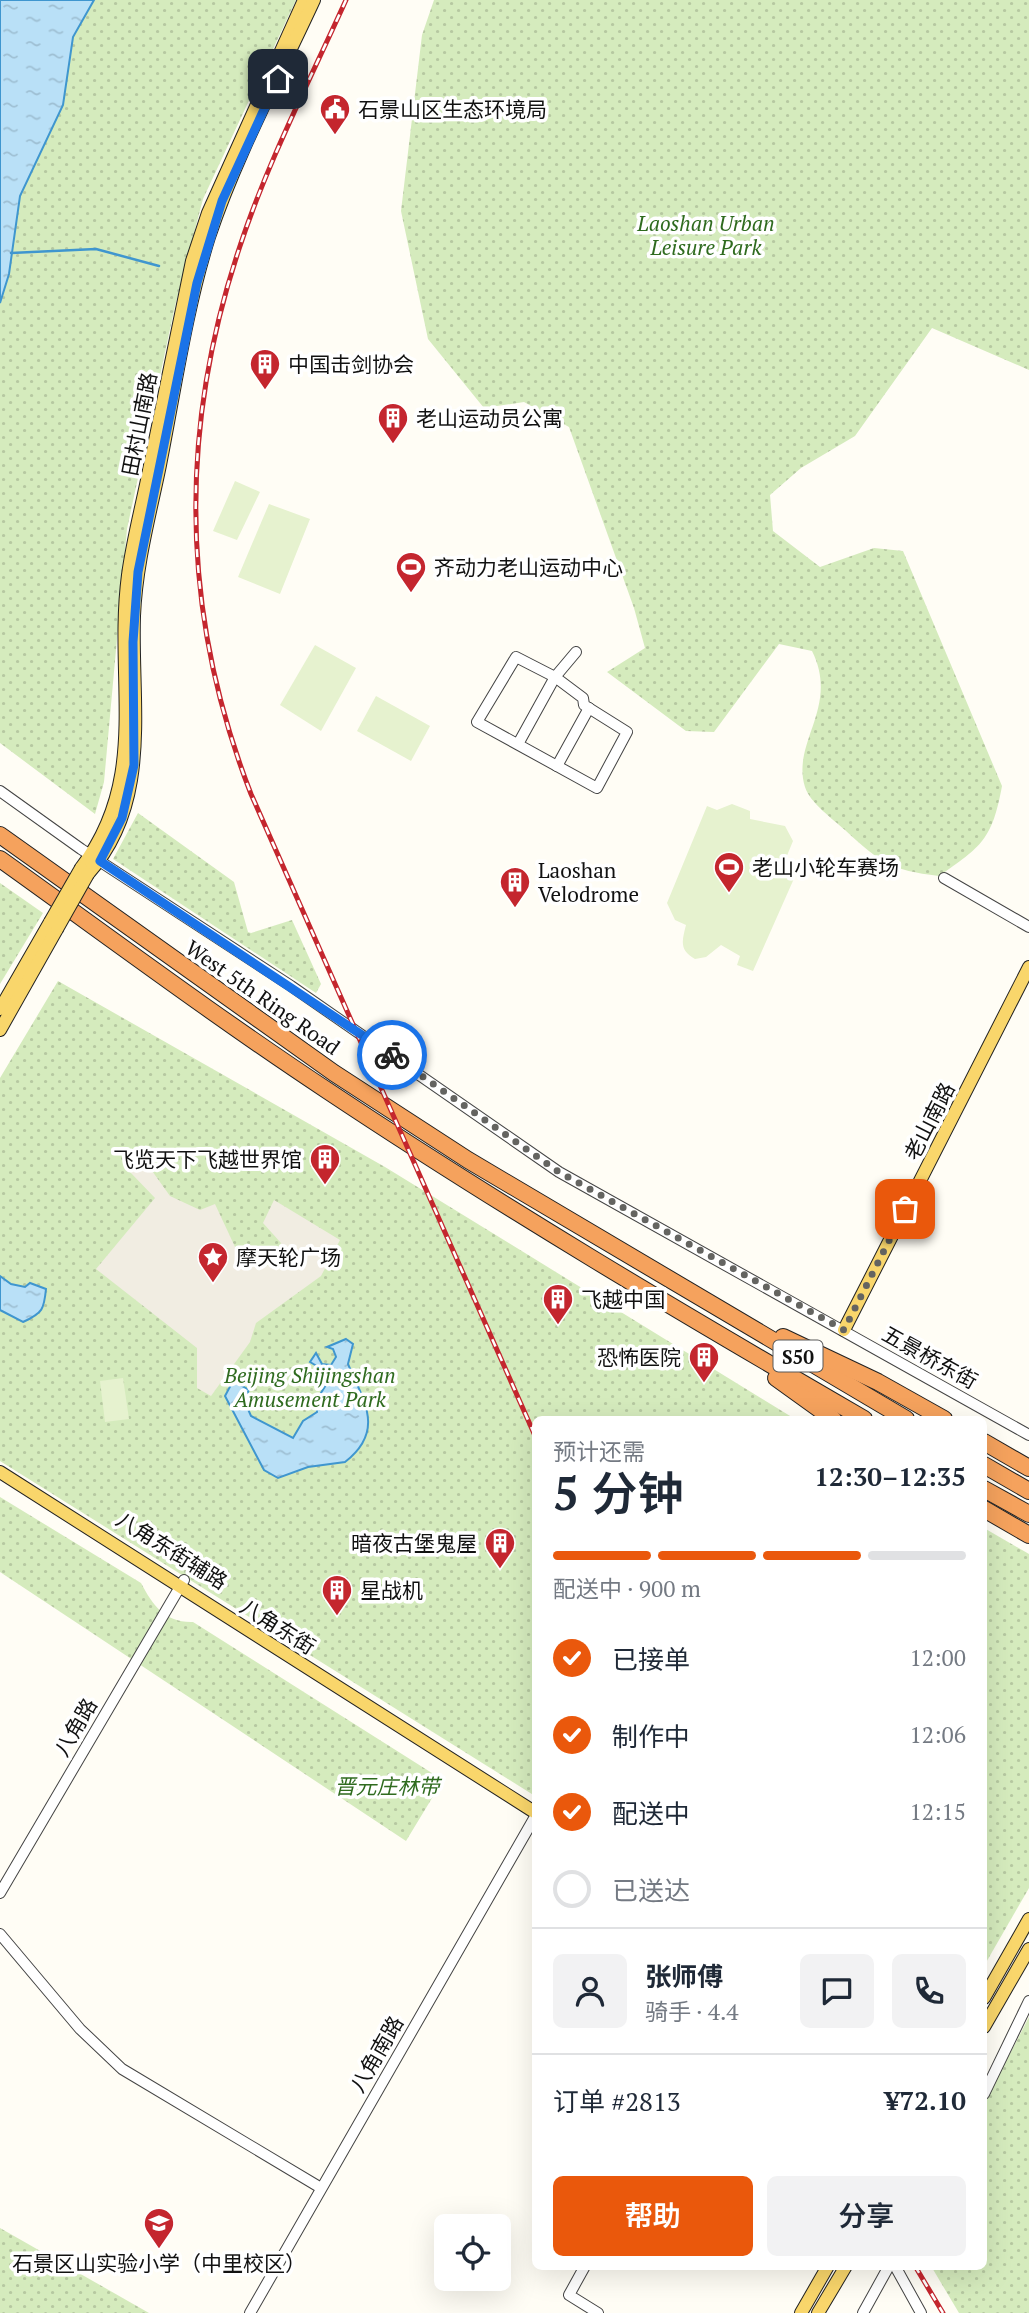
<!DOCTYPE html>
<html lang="zh">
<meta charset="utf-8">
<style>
body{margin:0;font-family:"PT Serif","Noto Sans SC",serif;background:#f2f2f3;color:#1f2937;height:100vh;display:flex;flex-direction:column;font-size:26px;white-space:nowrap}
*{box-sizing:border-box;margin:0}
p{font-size:23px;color:#747a83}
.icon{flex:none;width:38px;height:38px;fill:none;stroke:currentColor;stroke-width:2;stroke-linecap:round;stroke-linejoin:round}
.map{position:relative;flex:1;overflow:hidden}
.details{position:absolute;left:532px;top:1416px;width:455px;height:854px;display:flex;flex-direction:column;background:#fff;border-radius:10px;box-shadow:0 7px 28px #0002}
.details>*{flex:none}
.tools{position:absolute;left:434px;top:2214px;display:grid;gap:14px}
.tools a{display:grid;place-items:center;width:77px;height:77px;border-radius:10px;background:#fff;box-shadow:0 7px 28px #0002;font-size:35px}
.pin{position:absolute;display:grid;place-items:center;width:60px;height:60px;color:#fff;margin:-30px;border-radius:14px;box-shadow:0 4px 10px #0006}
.courier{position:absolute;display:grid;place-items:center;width:70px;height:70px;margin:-35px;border:5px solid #1a73e8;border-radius:50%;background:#fff;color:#222;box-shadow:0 2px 9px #0007}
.head em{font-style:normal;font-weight:600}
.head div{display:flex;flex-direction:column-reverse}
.head{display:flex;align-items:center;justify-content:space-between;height:119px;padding:0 21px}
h1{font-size:46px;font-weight:600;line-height:52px}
.bar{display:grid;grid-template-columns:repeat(4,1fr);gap:10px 7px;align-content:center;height:84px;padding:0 21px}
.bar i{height:9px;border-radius:5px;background:#e0e1e3}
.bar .active{background:#ea580c}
.bar p{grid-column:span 4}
.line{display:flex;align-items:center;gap:18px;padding:0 21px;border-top:2px solid #e0e1e3}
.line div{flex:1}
.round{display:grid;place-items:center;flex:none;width:74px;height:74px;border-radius:10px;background:#f2f2f3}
ol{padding:0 21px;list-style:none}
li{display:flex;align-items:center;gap:21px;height:77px}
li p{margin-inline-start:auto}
li .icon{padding:7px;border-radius:50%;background:#ea580c;color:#fff;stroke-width:4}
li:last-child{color:#747a83}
li i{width:38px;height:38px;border:4px solid #e0e1e3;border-radius:50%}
.cta{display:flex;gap:14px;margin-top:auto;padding:14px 21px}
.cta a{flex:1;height:80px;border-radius:10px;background:#ea580c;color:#fff;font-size:28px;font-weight:600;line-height:80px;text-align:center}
.cta a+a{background:#f2f2f3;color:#1f2937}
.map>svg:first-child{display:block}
.park{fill:url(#park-dots)}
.pitch{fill:#e6f2cf}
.plaza{fill:#f1ede2}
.water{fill:url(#water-ripples);stroke:#3f96cf;stroke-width:2}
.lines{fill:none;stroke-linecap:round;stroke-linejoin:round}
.stream{stroke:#3f96cf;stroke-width:2.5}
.minor-casing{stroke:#444;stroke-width:12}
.major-casing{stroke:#222;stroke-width:14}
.highway-casing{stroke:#222;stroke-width:18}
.minor{stroke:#fff;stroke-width:10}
.major{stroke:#f9d66b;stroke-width:12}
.highway{stroke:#f5a25d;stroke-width:16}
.rail-casing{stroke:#c4262e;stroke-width:5}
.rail{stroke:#fff;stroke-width:2.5;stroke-dasharray:8;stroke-linecap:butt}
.major-bridge-casing{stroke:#222;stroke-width:14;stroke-linecap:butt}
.major-bridge{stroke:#f9d66b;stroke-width:12}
.done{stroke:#646461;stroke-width:7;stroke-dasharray:0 12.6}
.route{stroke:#1a73e8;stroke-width:9}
.labels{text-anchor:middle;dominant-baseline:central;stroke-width:7;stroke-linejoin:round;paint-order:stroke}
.shield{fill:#fff;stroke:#585858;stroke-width:2}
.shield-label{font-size:19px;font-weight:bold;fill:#111}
.poi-label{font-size:21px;fill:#111;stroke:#fff;text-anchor:start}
.park-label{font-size:21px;font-style:italic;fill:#2f6b1f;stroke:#fff}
.street-label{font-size:21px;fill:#111;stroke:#fff}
</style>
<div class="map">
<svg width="1029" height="2313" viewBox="0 0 1029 2313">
<defs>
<pattern id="park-dots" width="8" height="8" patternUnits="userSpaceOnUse" patternTransform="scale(1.75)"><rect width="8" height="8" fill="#d5ebbd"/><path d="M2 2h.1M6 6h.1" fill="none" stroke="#b6c8a1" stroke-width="1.8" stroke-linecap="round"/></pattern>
<pattern id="water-ripples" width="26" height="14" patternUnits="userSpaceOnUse" patternTransform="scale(1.75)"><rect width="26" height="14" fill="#b9e0f7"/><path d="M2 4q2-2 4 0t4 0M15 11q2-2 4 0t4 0" fill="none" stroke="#9ebfd3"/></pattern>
</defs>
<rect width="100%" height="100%" fill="#fffdf5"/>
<g class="park">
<polygon points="0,0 296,0 203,199 175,306 127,529 104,782 95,814 0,743"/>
<path d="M434,0H1029V370L932,328L855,436L801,468L770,495L773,531L820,567L874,548L903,551L1002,786C992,840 982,846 939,876C890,870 881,863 845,830C833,819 810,803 805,787C791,742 840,707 812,651L779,644L714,732L686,731L607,672L645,648L634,608L569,427L524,402L484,408L428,339L401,211L422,35Z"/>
<polygon points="138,813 234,882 248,932 251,933 292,920 321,984 316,993 113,859"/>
<polygon points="0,883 43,913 0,984"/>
<polygon points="58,981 385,1167 795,1419 536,1419 535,1796 0,1461 0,1078"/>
<path d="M0,1497L141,1583C153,1606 166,1623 193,1622L443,1780L406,1841L0,1572Z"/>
<polygon points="984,1528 1029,1554 1029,1888 984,1966"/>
<polygon points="1029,2017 1029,2313 959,2313 931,2266 984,2266 984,2104"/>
<polygon points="0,2228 149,2313 0,2313"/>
</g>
<g class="pitch">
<polygon points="235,481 260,492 237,540 213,531"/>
<polygon points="269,504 310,519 280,594 238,577"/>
<polygon points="315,645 356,668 321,731 280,705"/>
<polygon points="376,696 430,726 411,761 357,731"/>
<path d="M732,804L750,811V819L785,826L793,841L786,858L800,865L753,971L737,965L740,956L721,945L706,957L695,959C679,950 682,941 686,925L675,920L667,903L707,806L717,810Z"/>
<polygon points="123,1378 129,1419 105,1422 100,1381"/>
</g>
<polygon class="plaza" points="145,1161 170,1196 200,1210 215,1204 243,1264 270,1266 281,1243 263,1223 274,1200 340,1240 321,1276 256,1323 250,1342 211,1396 197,1388 197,1348 96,1269 155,1198 130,1172"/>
<g class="water">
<polygon points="0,0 94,0 73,37 63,105 20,196 9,274 0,303"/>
<path d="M0,1276L11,1284L25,1287L30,1283L46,1289C44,1309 43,1313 23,1322L0,1310Z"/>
<path d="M346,1339L353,1344L348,1364C363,1400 386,1430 345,1462L308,1467L278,1478L264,1470L225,1396L233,1381L249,1390L244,1400L251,1416L293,1438L303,1421L317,1412L316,1401L332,1375L310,1362L316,1353L322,1364L331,1365L336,1357L333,1349L327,1347Z"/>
</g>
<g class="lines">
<polyline class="stream" points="11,253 96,249 159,266"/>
<g class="minor-casing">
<g id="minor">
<polyline points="518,744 555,677 583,698 584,705 627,732 597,788 477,722 516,657 555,677 576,652"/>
<polyline points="557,766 589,708"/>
<polyline points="0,791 81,849 291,986 559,1172 1029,1435"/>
<polyline points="944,878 1029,927"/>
<polyline points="0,1893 184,1580"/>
<polyline points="0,1934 80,2029 122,2069 321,2188"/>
<polyline points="984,2094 1029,2001"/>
<polyline points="585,2266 569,2295 598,2313"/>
<polyline points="895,2266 921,2313"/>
<polyline points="250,2313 536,1815"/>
<polyline points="863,2313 889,2266"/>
</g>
</g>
<g class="major-casing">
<g id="major">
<path d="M81,868C151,776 114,681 128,575C133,538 143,502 150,465C164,397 178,329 192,261L208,213L304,0"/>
<path d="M88,874C153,802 131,704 134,616C136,565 150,514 160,465C175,389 186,310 209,237C236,156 278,78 314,0"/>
<polyline points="0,1009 50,922"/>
<polyline points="0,1030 57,929"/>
<polyline points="844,1330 1029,967"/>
<polyline points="0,1472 536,1813"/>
<polyline points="984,1998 1029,1919"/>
<polyline points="984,2027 1029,1949"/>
<polyline points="801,2313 828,2266"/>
<polyline points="818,2313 846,2266"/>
</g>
</g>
<g class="highway-casing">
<g id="highway">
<polyline points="0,835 334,1073 468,1160 906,1419"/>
<path d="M0,859C109,937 216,1017 328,1091C502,1207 683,1314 864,1419"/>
<polyline points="783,1337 878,1382 944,1419"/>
<polyline points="776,1378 833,1419"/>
<polyline points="984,1442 1029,1468"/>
<polyline points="984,1465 1029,1491"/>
<polyline points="984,1489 1029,1514"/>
<polyline points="984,1509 1029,1535"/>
</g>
</g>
<use href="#minor" class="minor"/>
<use href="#major" class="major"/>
<use href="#highway" class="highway"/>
<g class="rail-casing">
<g id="rail">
<path d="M346,0C309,82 267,163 239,249C178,433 181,614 251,794L536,1438"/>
<polyline points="915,2266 943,2313"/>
</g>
</g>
<use href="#rail" class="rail"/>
<g class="major-bridge-casing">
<g id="major-bridge">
<polyline points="50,922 81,868"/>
<polyline points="57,929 88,874"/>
</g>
</g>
<use href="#major-bridge" class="major-bridge"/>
</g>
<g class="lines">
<polyline class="done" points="392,1055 559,1172 844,1330 905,1209"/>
<polyline class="route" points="278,79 222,201 197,283 138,572 133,642 134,765 122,818 100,861 392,1055"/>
</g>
<defs>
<g id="civic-pin" transform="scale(1.575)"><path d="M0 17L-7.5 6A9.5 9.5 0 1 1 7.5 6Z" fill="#c4262e" stroke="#fff"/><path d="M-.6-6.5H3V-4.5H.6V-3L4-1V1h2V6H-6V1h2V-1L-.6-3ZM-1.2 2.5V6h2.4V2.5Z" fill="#fff"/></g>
<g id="building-pin" transform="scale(1.575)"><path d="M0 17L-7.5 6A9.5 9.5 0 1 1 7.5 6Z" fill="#c4262e" stroke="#fff"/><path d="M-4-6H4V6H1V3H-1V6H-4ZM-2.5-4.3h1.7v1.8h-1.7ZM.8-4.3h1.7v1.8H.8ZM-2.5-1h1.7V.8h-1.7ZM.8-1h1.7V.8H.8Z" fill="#fff"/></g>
<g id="stadium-pin" transform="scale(1.575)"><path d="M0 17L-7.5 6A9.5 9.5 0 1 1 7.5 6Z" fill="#c4262e" stroke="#fff"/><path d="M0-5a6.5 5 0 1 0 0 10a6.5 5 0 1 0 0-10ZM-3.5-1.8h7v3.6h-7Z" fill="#fff"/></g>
<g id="sight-pin" transform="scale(1.575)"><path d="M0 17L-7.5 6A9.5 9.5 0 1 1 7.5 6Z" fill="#c4262e" stroke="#fff"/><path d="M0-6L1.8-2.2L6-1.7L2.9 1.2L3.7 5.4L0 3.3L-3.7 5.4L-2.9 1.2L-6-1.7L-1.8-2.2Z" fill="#fff"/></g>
<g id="school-pin" transform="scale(1.575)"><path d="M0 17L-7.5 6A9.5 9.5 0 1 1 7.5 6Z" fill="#c4262e" stroke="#fff"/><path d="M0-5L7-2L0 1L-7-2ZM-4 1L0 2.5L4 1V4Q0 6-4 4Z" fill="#fff"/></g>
</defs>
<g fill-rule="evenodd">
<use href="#civic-pin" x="335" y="109"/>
<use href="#building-pin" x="265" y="364"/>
<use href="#building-pin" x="393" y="418"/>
<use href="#stadium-pin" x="411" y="567"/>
<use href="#stadium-pin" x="729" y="867"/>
<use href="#building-pin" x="515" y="882"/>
<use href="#building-pin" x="325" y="1159"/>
<use href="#sight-pin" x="213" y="1257"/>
<use href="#building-pin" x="558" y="1299"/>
<use href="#building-pin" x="704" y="1357"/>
<use href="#building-pin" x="500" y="1543"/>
<use href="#building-pin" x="337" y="1590"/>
<use href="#school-pin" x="159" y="2223"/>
</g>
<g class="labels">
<rect class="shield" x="773.5" y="1340.5" width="49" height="31" rx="5"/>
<g class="shield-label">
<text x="798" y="1356">S50</text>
</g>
<g class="poi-label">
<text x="358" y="109">石景山区生态环境局</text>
<text x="288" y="364">中国击剑协会</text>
<text x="416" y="418">老山运动员公寓</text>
<text x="434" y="567">齐动力老山运动中心</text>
<text x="752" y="867">老山小轮车赛场</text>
<text x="538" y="870">Laoshan<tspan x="538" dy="24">Velodrome</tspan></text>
<text x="302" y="1159" text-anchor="end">飞览天下飞越世界馆</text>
<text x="236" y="1257">摩天轮广场</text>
<text x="581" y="1299">飞越中国</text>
<text x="681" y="1357" text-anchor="end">恐怖医院</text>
<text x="477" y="1543" text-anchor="end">暗夜古堡鬼屋</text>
<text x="360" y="1590">星战机</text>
<text x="159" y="2263" text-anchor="middle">石景区山实验小学（中里校区）</text>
</g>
<g class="park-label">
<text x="706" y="223">Laoshan Urban<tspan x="706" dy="24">Leisure Park</tspan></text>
<text x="310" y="1375">Beijing Shijingshan<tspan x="310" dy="24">Amusement Park</tspan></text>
<text x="387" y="1786">晋元庄林带</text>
</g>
<g class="street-label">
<text transform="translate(139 424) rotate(-79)">田村山南路</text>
<text transform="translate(263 997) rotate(35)">West 5th Ring Road</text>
<text transform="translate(929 1121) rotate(-63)">老山南路</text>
<text transform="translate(930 1357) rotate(29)">五景桥东街</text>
<text transform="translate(172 1550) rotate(32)">八角东街辅路</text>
<text transform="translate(278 1626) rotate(32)">八角东街</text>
<text transform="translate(75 1727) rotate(-60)">八角路</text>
<text transform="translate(376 2054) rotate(-60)">八角南路</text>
</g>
</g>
</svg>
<div class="tools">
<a><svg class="icon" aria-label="locate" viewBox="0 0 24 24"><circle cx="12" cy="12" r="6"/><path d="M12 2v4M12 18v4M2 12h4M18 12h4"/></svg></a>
</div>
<div class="pin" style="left:905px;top:1209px;background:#ea580c"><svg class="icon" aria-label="bag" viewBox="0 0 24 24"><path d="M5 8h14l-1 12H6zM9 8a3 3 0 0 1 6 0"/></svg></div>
<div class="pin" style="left:278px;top:79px;background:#1f2937"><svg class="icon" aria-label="home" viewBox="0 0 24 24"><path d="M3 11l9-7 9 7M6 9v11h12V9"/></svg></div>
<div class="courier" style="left:392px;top:1055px"><svg class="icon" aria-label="bike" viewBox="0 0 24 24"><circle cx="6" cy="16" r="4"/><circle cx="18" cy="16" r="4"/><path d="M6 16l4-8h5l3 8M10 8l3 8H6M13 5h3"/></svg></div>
<section class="details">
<div class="head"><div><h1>5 分钟</h1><p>预计还需</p></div><em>12:30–12:35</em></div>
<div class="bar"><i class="active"></i><i class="active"></i><i class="active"></i><i></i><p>配送中 · 900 m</p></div>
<ol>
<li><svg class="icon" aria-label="check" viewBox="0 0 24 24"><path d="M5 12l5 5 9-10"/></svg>已接单<p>12:00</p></li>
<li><svg class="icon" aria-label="check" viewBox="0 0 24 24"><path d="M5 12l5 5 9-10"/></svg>制作中<p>12:06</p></li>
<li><svg class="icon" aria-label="check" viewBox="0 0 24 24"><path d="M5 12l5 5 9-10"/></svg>配送中<p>12:15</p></li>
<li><i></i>已送达</li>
</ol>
<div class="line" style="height:126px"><a class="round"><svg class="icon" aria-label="person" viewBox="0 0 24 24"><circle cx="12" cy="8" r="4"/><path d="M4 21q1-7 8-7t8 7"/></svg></a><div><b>张师傅</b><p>骑手 · 4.4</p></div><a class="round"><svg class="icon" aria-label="chat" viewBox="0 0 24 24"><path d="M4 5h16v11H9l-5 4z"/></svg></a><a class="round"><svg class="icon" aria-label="phone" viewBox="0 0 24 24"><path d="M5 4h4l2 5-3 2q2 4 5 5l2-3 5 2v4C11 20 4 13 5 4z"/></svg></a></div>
<div class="line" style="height:91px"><div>订单 #2813</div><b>¥72.10</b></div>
<div class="cta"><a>帮助</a><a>分享</a></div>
</section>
</div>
